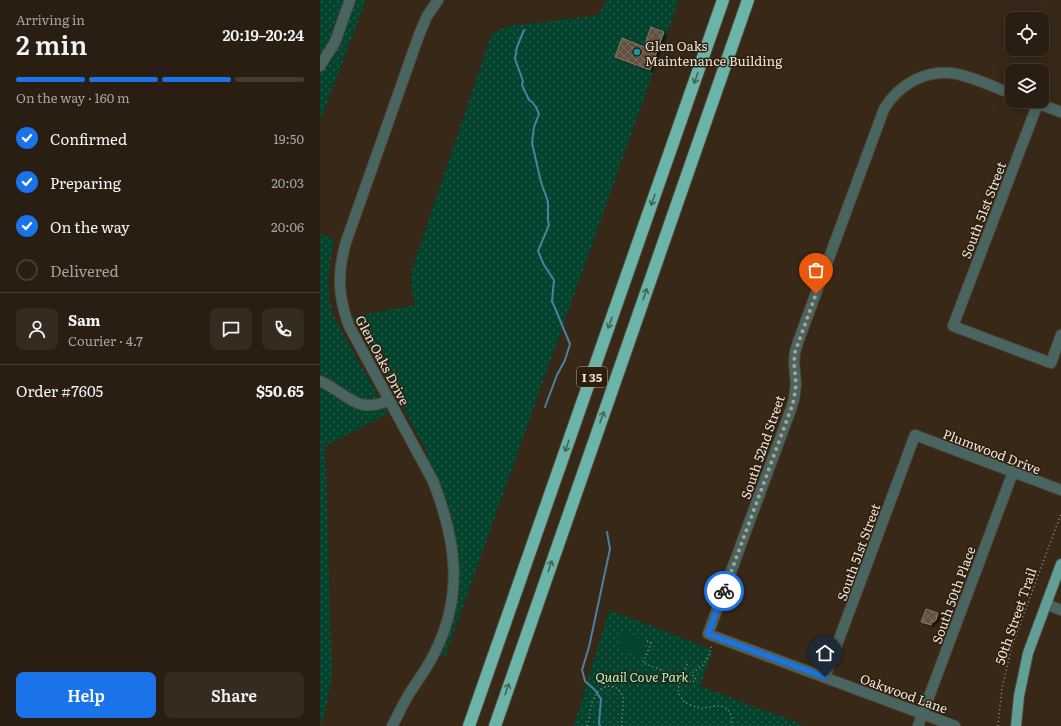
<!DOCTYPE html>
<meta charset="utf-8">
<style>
body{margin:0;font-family:Literata,serif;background:#352b1f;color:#f1f3f6;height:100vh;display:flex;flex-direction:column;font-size:15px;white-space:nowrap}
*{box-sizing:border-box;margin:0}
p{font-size:13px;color:#a5a29f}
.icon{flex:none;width:22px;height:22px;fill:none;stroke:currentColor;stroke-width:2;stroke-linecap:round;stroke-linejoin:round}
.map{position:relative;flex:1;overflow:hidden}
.details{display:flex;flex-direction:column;background:#291e11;width:320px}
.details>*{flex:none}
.buttons{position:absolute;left:685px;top:12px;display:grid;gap:8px}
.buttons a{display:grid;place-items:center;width:44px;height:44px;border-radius:8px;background:#291e11;box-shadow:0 2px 10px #0003,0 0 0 1px #453c31;font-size:20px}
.pin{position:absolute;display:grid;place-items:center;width:34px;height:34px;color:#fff;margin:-41px -17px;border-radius:50% 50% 50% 0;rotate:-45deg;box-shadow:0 0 4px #0007}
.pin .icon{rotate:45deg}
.courier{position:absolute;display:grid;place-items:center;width:40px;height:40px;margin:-20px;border:3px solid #1a73e8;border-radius:50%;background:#fff;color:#222;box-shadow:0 1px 5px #0007}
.summary em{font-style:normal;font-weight:600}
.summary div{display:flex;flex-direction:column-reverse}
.summary{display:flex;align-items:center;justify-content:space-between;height:68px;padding:0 16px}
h1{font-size:26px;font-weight:600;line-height:30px}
.bar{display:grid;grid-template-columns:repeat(4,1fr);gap:6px 4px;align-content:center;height:48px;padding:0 16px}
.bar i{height:5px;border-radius:3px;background:#453c31}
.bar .current{background:#1a73e8}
.bar p{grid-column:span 4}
.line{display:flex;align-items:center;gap:10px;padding:0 16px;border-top:1px solid #453c31}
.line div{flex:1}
.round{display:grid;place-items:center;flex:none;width:42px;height:42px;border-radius:8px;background:#352b1f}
ol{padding:0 16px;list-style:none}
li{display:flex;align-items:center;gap:12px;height:44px}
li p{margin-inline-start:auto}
li .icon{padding:4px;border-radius:50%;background:#1a73e8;color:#fff;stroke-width:4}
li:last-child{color:#a5a29f}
li i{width:22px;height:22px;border:2px solid #453c31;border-radius:50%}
.action{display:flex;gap:8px;margin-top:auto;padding:8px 16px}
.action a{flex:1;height:46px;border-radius:8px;background:#1a73e8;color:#fff;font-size:16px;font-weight:600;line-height:46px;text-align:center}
.action a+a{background:#352b1f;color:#f1f3f6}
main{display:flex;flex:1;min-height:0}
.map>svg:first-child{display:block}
.grass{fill:url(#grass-dots)}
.pitch{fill:#04432d}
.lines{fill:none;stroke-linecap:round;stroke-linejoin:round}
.stream{stroke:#4d7fa1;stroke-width:2}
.building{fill:url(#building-cross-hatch);stroke:#877663;filter:url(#shadow)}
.minor-casing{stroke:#544636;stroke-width:12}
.major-casing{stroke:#544636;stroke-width:12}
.highway-casing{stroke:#544636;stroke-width:14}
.path{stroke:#9a8e80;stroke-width:1.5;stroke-dasharray:1 3;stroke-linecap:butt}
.minor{stroke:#496561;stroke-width:10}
.major{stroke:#619e95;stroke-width:10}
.highway{stroke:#6ab4aa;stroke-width:12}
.oneway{stroke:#486254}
.done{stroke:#ada295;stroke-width:4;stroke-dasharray:0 7.2}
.route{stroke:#1a73e8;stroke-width:5}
.culture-dot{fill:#0f9aa8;stroke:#2d1f0e;stroke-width:1.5}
.labels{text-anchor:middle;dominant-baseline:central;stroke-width:3;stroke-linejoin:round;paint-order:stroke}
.shield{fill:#2d1f0e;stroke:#b3a99c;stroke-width:1}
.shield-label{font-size:12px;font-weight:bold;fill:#ede4d9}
.poi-label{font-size:13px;fill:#ede4d9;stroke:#2d1f0e;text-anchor:start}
.street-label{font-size:13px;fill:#ede4d9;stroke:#2d1f0e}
.park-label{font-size:13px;font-style:italic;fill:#a2fbcf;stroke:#2d1f0e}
</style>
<main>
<section class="details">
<div class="summary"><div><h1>2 min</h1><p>Arriving in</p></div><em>20:19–20:24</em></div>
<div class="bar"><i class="current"></i><i class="current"></i><i class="current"></i><i></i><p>On the way · 160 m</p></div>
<ol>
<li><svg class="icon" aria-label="check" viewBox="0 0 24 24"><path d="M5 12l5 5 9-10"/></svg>Confirmed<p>19:50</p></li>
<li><svg class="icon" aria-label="check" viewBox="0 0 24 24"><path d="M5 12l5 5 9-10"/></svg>Preparing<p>20:03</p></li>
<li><svg class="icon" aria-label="check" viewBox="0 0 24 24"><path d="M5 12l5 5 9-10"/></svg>On the way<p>20:06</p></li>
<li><i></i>Delivered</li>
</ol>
<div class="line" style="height:72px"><a class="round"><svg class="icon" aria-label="person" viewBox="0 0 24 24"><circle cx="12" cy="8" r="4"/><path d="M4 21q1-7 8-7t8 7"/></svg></a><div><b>Sam</b><p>Courier · 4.7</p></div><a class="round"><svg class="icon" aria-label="chat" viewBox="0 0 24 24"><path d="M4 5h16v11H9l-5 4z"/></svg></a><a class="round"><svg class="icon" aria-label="phone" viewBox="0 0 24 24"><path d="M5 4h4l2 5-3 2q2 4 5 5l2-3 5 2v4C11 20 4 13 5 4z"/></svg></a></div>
<div class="line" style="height:52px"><div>Order #7605</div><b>$50.65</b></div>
<div class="action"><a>Help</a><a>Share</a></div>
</section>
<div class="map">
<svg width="741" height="726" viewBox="0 0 741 726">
<defs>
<pattern id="grass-dots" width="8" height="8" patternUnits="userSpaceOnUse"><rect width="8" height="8" fill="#04432d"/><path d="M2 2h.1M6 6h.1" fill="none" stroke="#295e4b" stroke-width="1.8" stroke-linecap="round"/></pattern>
<pattern id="building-cross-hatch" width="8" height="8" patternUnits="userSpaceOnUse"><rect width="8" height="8" fill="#61513f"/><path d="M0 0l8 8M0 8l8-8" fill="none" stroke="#786a5a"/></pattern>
<filter id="shadow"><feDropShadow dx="3" dy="1.5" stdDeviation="1" flood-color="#0009"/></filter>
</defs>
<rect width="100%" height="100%" fill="#372817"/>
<g class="grass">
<polygon points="0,0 46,0 0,121"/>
<polygon points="287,0 359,0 125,657 115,653 129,611 131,542 102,460 107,452 56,358 32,317 95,305 91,281 94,264 171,35 184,27 278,15"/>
<path d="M0,234L14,239C11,260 5,286 11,306C12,311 13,315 15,319L68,414L5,446L12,677L4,717L0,725Z"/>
<polygon points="289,610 393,650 380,686 486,726 254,726"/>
</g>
<polygon class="pitch" points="303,632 327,641 321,656 298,648"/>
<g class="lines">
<g class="stream">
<polyline points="204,30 197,47 195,59 203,81 202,85 209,100 212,102 216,107 219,114 214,127 212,143 221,182 228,202 228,221 229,225 218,251 224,265 234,280 232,301 250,344 245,360 237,375 225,407"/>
<polyline points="280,726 279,723 281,699 275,690 265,681 262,670 269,647 290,549 287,532"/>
</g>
</g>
<g class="building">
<polygon points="331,27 344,32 330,70 295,57 302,38 324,47"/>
<polygon points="606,609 618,613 616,620 615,620 614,622 612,622 611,625 601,622"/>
</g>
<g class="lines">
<g class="minor-casing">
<g id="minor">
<polyline points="0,66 15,42 30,0"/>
<polyline points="711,101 741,112"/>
<polyline points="718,103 633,326 731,363 741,335"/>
<path d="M0,381C26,392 37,416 69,400"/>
<polyline points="726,604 741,610"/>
<polyline points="505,677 595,435 741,490"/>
<path d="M72,726C78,715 83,704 89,694C98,680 108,667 115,652C144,594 136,540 113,481L29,326C18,297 17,273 26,242L99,35L107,16L118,0"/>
<polyline points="598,726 693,472"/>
<path d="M635,726L388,634L471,409L474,399L476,384L474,363L475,352L478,342L564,109C579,84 607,68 637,74C656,78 674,87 692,94"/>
</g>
</g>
<g class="major-casing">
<polyline id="major" points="696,726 699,696 708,653 741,564"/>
</g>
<g class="highway-casing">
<g id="highway">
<polyline points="149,726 403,0"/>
<polyline points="175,726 428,0"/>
</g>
</g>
<g class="path">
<path d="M327,641L331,643L323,663L372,682L375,681L376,679L372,674L373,672C375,671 378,669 381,667C387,662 390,652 392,644"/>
<path d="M367,664L359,685L358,692L364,702C369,704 376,708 382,708C387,708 392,706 398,706C409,705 413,717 412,726"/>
<path d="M267,726C271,713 269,699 281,689C285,687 288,685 293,687C298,688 302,693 303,698C304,706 301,717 302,726"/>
<polyline points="678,726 682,688 692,646 741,514"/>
</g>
<use href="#minor" class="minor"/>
<use href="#major" class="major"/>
<use href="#highway" class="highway"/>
</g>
<defs><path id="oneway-shaft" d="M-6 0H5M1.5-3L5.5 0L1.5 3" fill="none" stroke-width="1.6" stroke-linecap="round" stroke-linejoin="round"/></defs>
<g class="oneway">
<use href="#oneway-shaft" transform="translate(376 78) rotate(109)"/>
<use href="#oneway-shaft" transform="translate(333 200) rotate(109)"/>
<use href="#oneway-shaft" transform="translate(325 294) rotate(-71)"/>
<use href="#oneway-shaft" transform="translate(290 323) rotate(109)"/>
<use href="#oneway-shaft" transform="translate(282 417) rotate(-71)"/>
<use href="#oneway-shaft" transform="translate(247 446) rotate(109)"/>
<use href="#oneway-shaft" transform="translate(230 566) rotate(-71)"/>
<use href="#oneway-shaft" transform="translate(187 689) rotate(-71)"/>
</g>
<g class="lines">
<polyline class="done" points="404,591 471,409 474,399 476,384 474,363 475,352 496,294"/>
<polyline class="route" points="404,591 388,634 505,677"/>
</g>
<circle class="culture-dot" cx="317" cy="52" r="4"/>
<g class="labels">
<rect class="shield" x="257" y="367" width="30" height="20" rx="3"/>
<g class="shield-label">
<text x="272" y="377">I 35</text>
</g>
<g class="poi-label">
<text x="325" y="45">Glen Oaks<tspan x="325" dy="15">Maintenance Building</tspan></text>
</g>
<g class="street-label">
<text transform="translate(663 210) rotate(-69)">South 51st Street</text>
<text transform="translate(63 360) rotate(62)">Glen Oaks Drive</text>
<text transform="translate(442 447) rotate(-71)">South 52nd Street</text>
<text transform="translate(672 451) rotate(21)">Plumwood Drive</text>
<text transform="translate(538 552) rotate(-70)">South 51st Street</text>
<text transform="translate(633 595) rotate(-70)">South 50th Place</text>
<text transform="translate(695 616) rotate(-71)">50th Street Trail</text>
<text transform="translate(584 693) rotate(20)">Oakwood Lane</text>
</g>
<g class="park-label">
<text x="322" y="676">Quail Cove Park</text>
</g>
</g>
</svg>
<div class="buttons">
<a><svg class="icon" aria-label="locate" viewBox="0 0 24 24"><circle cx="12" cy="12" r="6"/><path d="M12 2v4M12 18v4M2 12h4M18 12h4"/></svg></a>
<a><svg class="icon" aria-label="layers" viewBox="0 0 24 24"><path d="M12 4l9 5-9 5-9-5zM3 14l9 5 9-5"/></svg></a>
</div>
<div class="pin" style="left:496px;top:294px;background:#ea580c"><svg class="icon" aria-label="bag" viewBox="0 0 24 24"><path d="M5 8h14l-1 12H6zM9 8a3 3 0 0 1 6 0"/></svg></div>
<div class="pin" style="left:505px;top:677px;background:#1f2937"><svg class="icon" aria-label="home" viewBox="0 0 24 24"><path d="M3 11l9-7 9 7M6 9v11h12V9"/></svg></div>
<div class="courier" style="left:404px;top:591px"><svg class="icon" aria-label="bike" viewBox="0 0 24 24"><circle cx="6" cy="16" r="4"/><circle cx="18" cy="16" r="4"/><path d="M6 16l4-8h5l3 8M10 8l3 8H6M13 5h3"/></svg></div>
</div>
</main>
